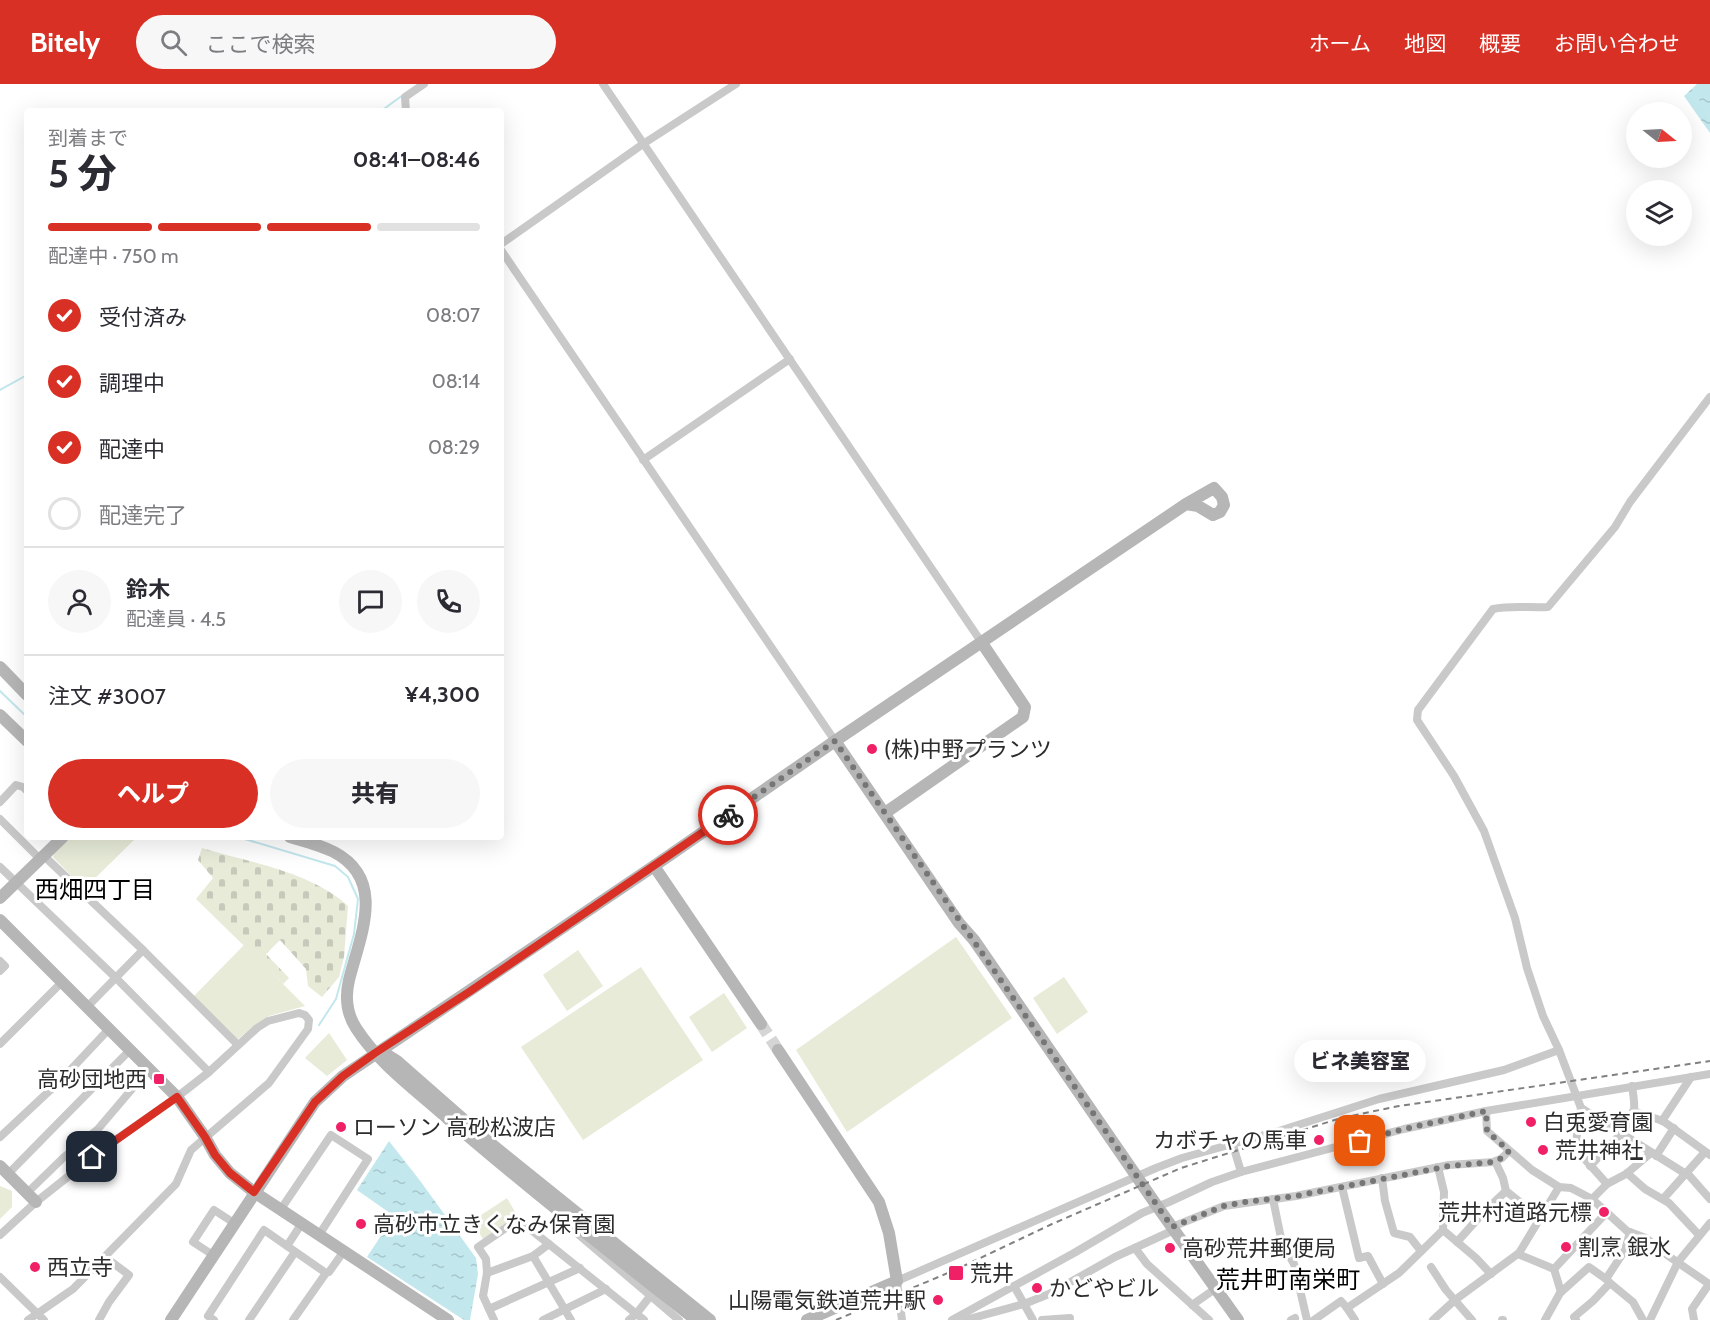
<!DOCTYPE html>
<html lang="ja">
<meta charset="utf-8">
<style>
body{margin:0;font-family:Cabin,"Noto Sans JP",sans-serif;background:#f7f7f7;color:#2b2b33;height:100vh;display:flex;flex-direction:column;font-size:22px;white-space:nowrap}
*{box-sizing:border-box;margin:0}
p{font-size:20px;color:#7c7c81}
.icon{flex:none;width:33px;height:33px;fill:none;stroke:currentColor;stroke-width:2;stroke-linecap:round;stroke-linejoin:round}
.map{position:relative;flex:1;overflow:hidden}
.side{position:absolute;left:24px;top:24px;width:480px;height:732px;display:flex;flex-direction:column;background:#fff;border-radius:6px;box-shadow:0 6px 24px #0002}
.side>*{flex:none}
.needle{width:39px;rotate:108deg}
.buttons{position:absolute;left:1626px;top:18px;display:grid;gap:12px}
.buttons a{display:grid;place-items:center;width:66px;height:66px;border-radius:50%;background:#fff;box-shadow:0 6px 24px #0002;font-size:30px}
.pin{position:absolute;display:grid;place-items:center;width:51px;height:51px;color:#fff;margin:-26px;border-radius:12px;box-shadow:0 3px 9px #0006}
.courier{position:absolute;display:grid;place-items:center;width:60px;height:60px;margin:-30px;border:4px solid #d93025;border-radius:50%;background:#fff;color:#222;box-shadow:0 2px 8px #0007}
.bubble{position:absolute;height:42px;border-radius:21px;background:#fff;box-shadow:0 6px 24px #0002;font-size:20px;font-weight:800;line-height:42px;text-align:center}
.head em{font-style:normal;font-weight:800}
.head div{display:flex;flex-direction:column-reverse}
.head{display:flex;align-items:center;justify-content:space-between;height:102px;padding:0 24px}
h1{font-size:39px;font-weight:800;line-height:45px}
.bar{display:grid;grid-template-columns:repeat(4,1fr);gap:9px 6px;align-content:center;height:72px;padding:0 24px}
.bar i{height:8px;border-radius:4px;background:#e1e1e2}
.bar .current{background:#d93025}
.bar p{grid-column:span 4}
.line{display:flex;align-items:center;gap:15px;padding:0 24px;border-top:2px solid #e1e1e2}
.line div{flex:1}
.round{display:grid;place-items:center;flex:none;width:63px;height:63px;border-radius:32px;background:#f7f7f7}
ol{padding:0 24px;list-style:none}
li{display:flex;align-items:center;gap:18px;height:66px}
li p{margin-inline-start:auto}
li .icon{padding:6px;border-radius:50%;background:#d93025;color:#fff;stroke-width:4}
li:last-child{color:#7c7c81}
li i{width:33px;height:33px;border:3px solid #e1e1e2;border-radius:50%}
.button{display:flex;gap:12px;margin-top:auto;padding:12px 24px}
.button a{flex:1;height:69px;border-radius:36px;background:#d93025;color:#fff;font-size:24px;font-weight:800;line-height:69px;text-align:center}
.button a+a{background:#f7f7f7;color:#2b2b33}
header{display:flex;align-items:center;gap:36px;box-sizing:border-box;height:84px;padding:0 30px;background:#d93025;color:#fff}
header strong{font-size:28px}
nav{display:flex;gap:33px;margin-inline-start:auto;font-size:21px}
.search{width:420px;height:54px;background:#f7f7f7;display:flex;align-items:center;gap:15px;box-sizing:border-box;padding:0 21px;border-radius:33px;color:#7c7c81;font-size:22px}
.map>svg:first-child{display:block}
.cemetery{fill:url(#cemetery-stones)}
.green{fill:#e7ebd8}
.water{fill:url(#water-ripples)}
.lines{fill:none;stroke-linecap:round;stroke-linejoin:round}
.stream{stroke:#c2e7ed;stroke-width:2}
.secondary-tunnel{stroke:#d5d5d5;stroke-width:12;stroke-dasharray:12 6;stroke-linecap:butt}
.street{stroke:#c9c9c9;stroke-width:8}
.secondary{stroke:#b6b6b6;stroke-width:12}
.rail{stroke:#818181;stroke-width:2;stroke-dasharray:6 4.5;stroke-linecap:butt}
.done{stroke:#767676;stroke-width:6;stroke-dasharray:0 10.8}
.route{stroke:#d93025;stroke-width:8}
.poi-dot{fill:#f02067;stroke:#fff;stroke-width:2}
.labels{text-anchor:middle;dominant-baseline:central;stroke-width:6;stroke-linejoin:round;paint-order:stroke}
.poi-label{font-size:22px;fill:#2c2c2c;stroke:#fff;text-anchor:start}
.neighbourhood-label{font-size:24px;fill:#000;stroke:#fff}
</style>
<header>
<strong>Bitely</strong>
<div class="search"><svg class="icon" aria-label="search" viewBox="0 0 24 24"><circle cx="10" cy="10" r="6"/><path d="M15 15l6 6"/></svg>ここで検索</div>
<nav><a>ホーム</a><a>地図</a><a>概要</a><a>お問い合わせ</a></nav>
</header>
<div class="map">
<svg width="1710" height="1236" viewBox="0 0 1710 1236">
<defs>
<pattern id="cemetery-stones" width="16" height="16" patternUnits="userSpaceOnUse" patternTransform="scale(1.5)"><rect width="16" height="16" fill="#e7ebd8"/><path d="M2 7V4a2 2 0 0 1 4 0v3zM10 15v-3a2 2 0 0 1 4 0v3z" fill="#c6caba"/></pattern>
<pattern id="water-ripples" width="26" height="14" patternUnits="userSpaceOnUse" patternTransform="scale(1.5)"><rect width="26" height="14" fill="#c2e7ed"/><path d="M2 4q2-2 4 0t4 0M15 11q2-2 4 0t4 0" fill="none" stroke="#a7c6cb"/></pattern>
</defs>
<rect width="100%" height="100%" fill="#fff"/>
<path class="cemetery" d="M202,764C250,779 310,787 348,822L344,873L339,893L322,913L308,902L306,885L280,856L266,870L289,894L283,900L196,815L213,794L198,776Z"/>
<g class="green">
<polygon points="71,753 137,753 84,805 53,773 54,770"/>
<polygon points="956,853 1012,934 847,1048 796,966"/>
<polygon points="244,861 305,922 269,932 252,943 237,956 193,913"/>
<polygon points="578,866 603,902 567,927 543,891"/>
<polygon points="641,883 703,976 583,1056 521,963"/>
<polygon points="1064,893 1088,928 1057,950 1033,914"/>
<polygon points="724,909 747,944 712,968 689,933"/>
<polygon points="329,949 347,976 327,992 305,974"/>
<polygon points="0,1102 12,1107 12,1123 0,1135"/>
<polygon points="507,1114 518,1133 483,1155 472,1137"/>
</g>
<g class="water">
<polygon points="1697,0 1710,0 1710,49 1684,12"/>
<polygon points="389,1057 421,1098 476,1174 478,1190 470,1236 464,1236 367,1173 394,1132 357,1106"/>
</g>
<g class="lines">
<g class="stream">
<polyline points="381,27 403,11"/>
<polyline points="0,306 27,291"/>
<polyline points="0,607 27,633"/>
<polyline points="238,753 335,782 348,793 358,815 354,850 336,915 319,941"/>
</g>
<polyline class="secondary-tunnel" points="761,940 778,966"/>
<g class="street">
<polyline points="603,0 982,559"/>
<polyline points="406,27 405,13 424,0"/>
<polyline points="501,160 643,60 736,0"/>
<polyline points="501,166 835,657"/>
<polyline points="643,376 790,275"/>
<polyline points="0,718 16,701 23,703 27,707"/>
<polyline points="0,735 40,775"/>
<polyline points="44,772 143,866 238,961"/>
<polyline points="0,783 116,894 209,988"/>
<polyline points="0,877 5,882 0,887"/>
<polyline points="87,923 143,866"/>
<polyline points="0,960 62,898"/>
<polyline points="1581,1024 1686,1090"/>
<polyline points="1486,1027 1487,1047 1532,1086 1559,1103 1571,1104 1592,1115 1627,1147 1646,1154 1667,1171 1709,1200 1692,1225 1694,1236"/>
<polyline points="1633,1027 1663,1037 1710,1071"/>
<polyline points="1662,1037 1691,993"/>
<polyline points="0,1053 61,996 109,945"/>
<polyline points="1233,1061 1241,1088"/>
<polyline points="1656,1072 1674,1044"/>
<polyline points="1495,1077 1503,1094 1506,1107 1540,1134"/>
<path d="M1590,1082C1604,1067 1629,1046 1634,1026C1635,1019 1633,1009 1632,1002"/>
<polyline points="1627,1089 1645,1105 1669,1119 1699,1151"/>
<polyline points="1687,1089 1710,1115"/>
<polyline points="8,1090 130,966"/>
<polyline points="1382,1094 1385,1117 1394,1149 1410,1153 1421,1167"/>
<polyline points="1607,1100 1626,1090 1651,1069"/>
<polyline points="1342,1103 1359,1174 1368,1172 1383,1200"/>
<polyline points="27,1109 63,1074 98,1045 149,985"/>
<polyline points="1273,1115 1282,1159 1294,1180 1307,1236"/>
<path d="M1592,1115L1607,1100L1575,1064L1581,1024L1559,966L1543,932L1527,884L1515,834L1484,747L1454,692L1417,636L1418,626L1493,525C1511,521 1530,524 1548,523L1615,443L1630,418L1710,313"/>
<polyline points="1663,1115 1705,1068"/>
<polyline points="281,1125 331,1051 368,1075 319,1151"/>
<polyline points="1172,1143 1224,1122 1296,1112 1449,1081 1494,1078 1502,1074 1509,1067"/>
<polyline points="572,1145 679,1236"/>
<polyline points="1443,1146 1476,1174 1491,1190"/>
<polyline points="0,1151 36,1118 108,1061 177,1013 209,988 257,944 268,937 299,929 305,931 309,936 308,945 269,999 191,1066 176,1100 73,1205 28,1236"/>
<polyline points="1457,1158 1482,1130 1506,1107"/>
<polyline points="287,1162 302,1139"/>
<polyline points="1135,1164 1147,1180 1209,1236"/>
<polyline points="1518,1170 1554,1185 1607,1128"/>
<polyline points="213,1171 193,1158 214,1126 234,1139"/>
<polyline points="533,1172 571,1236"/>
<polyline points="1292,1174 1301,1170"/>
<polyline points="1431,1183 1446,1206 1472,1236"/>
<polyline points="1554,1185 1561,1208"/>
<polyline points="487,1189 533,1172 549,1160"/>
<polyline points="0,1193 44,1236"/>
<polyline points="1610,1199 1633,1218 1643,1236"/>
<polyline points="1014,1202 1033,1236"/>
<polyline points="1192,1221 1215,1205"/>
<polyline points="1347,1224 1355,1236"/>
<polyline points="489,1225 580,1184"/>
<polyline points="99,1236 109,1218 129,1191 105,1173"/>
<polyline points="214,1236 208,1232 264,1146 326,1189"/>
<polyline points="249,1236 295,1168"/>
<polyline points="293,1236 326,1189 329,1188 344,1167"/>
<polyline points="494,1236 483,1212 487,1189 486,1175 478,1163 513,1139 520,1137 644,1236"/>
<polyline points="543,1236 606,1205"/>
<polyline points="629,1236 637,1229 651,1211"/>
<polyline points="902,1236 897,1197 1156,1084 1182,1074 1279,1047 1379,1015 1504,986 1559,966"/>
<polyline points="952,1236 1074,1169 1142,1129 1169,1118 1212,1098 1241,1088 1404,1045 1486,1027 1710,990"/>
<polyline points="965,1236 1024,1220 1049,1210 1115,1173 1174,1146"/>
<polyline points="1042,1236 1070,1234"/>
<polyline points="1291,1236 1295,1234"/>
<polyline points="1314,1236 1341,1217 1347,1224 1399,1189 1443,1146 1444,1108 1438,1083"/>
<polyline points="1433,1236 1455,1216 1519,1169 1559,1103"/>
<polyline points="1502,1236 1503,1236"/>
<polyline points="1545,1236 1560,1209 1589,1183 1606,1195"/>
<polyline points="1576,1236 1574,1233 1593,1217 1610,1199 1606,1195 1625,1166 1630,1148"/>
<polyline points="1650,1236 1678,1178 1710,1139"/>
</g>
<g class="secondary">
<polyline points="0,583 27,611"/>
<polyline points="0,631 27,657"/>
<polyline points="835,657 959,839 974,856 1157,1122 1238,1236"/>
<polyline points="885,729 1023,633 1025,623 982,559"/>
<path d="M290,753C304,757 320,761 334,768C387,796 360,852 349,896C345,913 347,930 356,944C379,980 416,1006 447,1034C528,1104 612,1170 696,1236"/>
<polyline points="654,782 761,940"/>
<polyline points="0,814 63,753"/>
<polyline points="0,836 177,1013 205,1053 215,1071 230,1089 254,1108 448,1236"/>
<polyline points="778,966 879,1118 889,1149 897,1197 807,1236"/>
<polyline points="378,970 386,970 397,977 495,1063 710,1236"/>
<polyline points="0,1082 36,1118"/>
<polyline points="171,1236 315,1018 343,992 654,782 835,657 1186,420 1214,404 1222,413 1224,421 1220,428 1213,431 1198,422 1186,420"/>
</g>
<polyline class="rail" points="836,1236 955,1186 1052,1140 1181,1084 1341,1034 1399,1022 1710,977"/>
</g>
<g class="lines">
<polyline class="done" points="728,731 835,657 1172,1143 1224,1122 1245,1118 1296,1112 1449,1082 1494,1078 1502,1074 1509,1067 1487,1047 1486,1027 1404,1045 1360,1057"/>
<polyline class="route" points="92,1073 177,1013 205,1053 215,1071 230,1089 254,1108 315,1018 343,992 375,969 469,908 728,731"/>
</g>
<g class="poi-dot">
<circle cx="872" cy="665" r="6"/>
<rect x="153" y="989" width="12" height="12" rx="3"/>
<circle cx="1531" cy="1038" r="6"/>
<circle cx="341" cy="1043" r="6"/>
<circle cx="1319" cy="1056" r="6"/>
<circle cx="1543" cy="1066" r="6"/>
<circle cx="1604" cy="1128" r="6"/>
<circle cx="361" cy="1140" r="6"/>
<circle cx="1566" cy="1163" r="6"/>
<circle cx="1170" cy="1164" r="6"/>
<circle cx="35" cy="1183" r="6"/>
<rect x="948" y="1181" width="16" height="16" rx="3"/>
<circle cx="1037" cy="1204" r="6"/>
<circle cx="938" cy="1216" r="6"/>
</g>
<g class="labels">
<g class="poi-label">
<text x="884" y="665">(株)中野プランツ</text>
<text x="147" y="995" text-anchor="end">高砂団地西</text>
<text x="1543" y="1038">白兎愛育園</text>
<text x="353" y="1043">ローソン 高砂松波店</text>
<text x="1307" y="1056" text-anchor="end">カボチャの馬車</text>
<text x="1555" y="1066">荒井神社</text>
<text x="1592" y="1128" text-anchor="end">荒井村道路元標</text>
<text x="373" y="1140">高砂市立きくなみ保育園</text>
<text x="1578" y="1163">割烹 銀水</text>
<text x="1182" y="1164">高砂荒井郵便局</text>
<text x="47" y="1183">西立寺</text>
<text x="970" y="1189">荒井</text>
<text x="1049" y="1204">かどやビル</text>
<text x="926" y="1216" text-anchor="end">山陽電気鉄道荒井駅</text>
</g>
<g class="neighbourhood-label">
<text x="95" y="805">西畑四丁目</text>
<text x="1288" y="1195">荒井町南栄町</text>
</g>
</g>
</svg>
<div class="buttons">
<a><svg class="needle" viewBox="-14 -14 28 28"><path d="M0-13l5 13h-10z" fill="#e53935"/><path d="M0 13l5-13h-10z" fill="#7c7c81"/></svg></a>
<a><svg class="icon" aria-label="layers" viewBox="0 0 24 24"><path d="M12 4l9 5-9 5-9-5zM3 14l9 5 9-5"/></svg></a>
</div>
<div class="pin" style="left:1360px;top:1057px;background:#ea580c"><svg class="icon" aria-label="bag" viewBox="0 0 24 24"><path d="M5 8h14l-1 12H6zM9 8a3 3 0 0 1 6 0"/></svg></div>
<div class="pin" style="left:92px;top:1073px;background:#1f2937"><svg class="icon" aria-label="home" viewBox="0 0 24 24"><path d="M3 11l9-7 9 7M6 9v11h12V9"/></svg></div>
<div class="courier" style="left:728px;top:731px"><svg class="icon" aria-label="bike" viewBox="0 0 24 24"><circle cx="6" cy="16" r="4"/><circle cx="18" cy="16" r="4"/><path d="M6 16l4-8h5l3 8M10 8l3 8H6M13 5h3"/></svg></div>
<div class="bubble" style="left:1294px;top:956px;width:132px">ビネ美容室</div>
<section class="side">
<div class="head"><div><h1>5 分</h1><p>到着まで</p></div><em>08:41–08:46</em></div>
<div class="bar"><i class="current"></i><i class="current"></i><i class="current"></i><i></i><p>配達中 · 750 m</p></div>
<ol>
<li><svg class="icon" aria-label="check" viewBox="0 0 24 24"><path d="M5 12l5 5 9-10"/></svg>受付済み<p>08:07</p></li>
<li><svg class="icon" aria-label="check" viewBox="0 0 24 24"><path d="M5 12l5 5 9-10"/></svg>調理中<p>08:14</p></li>
<li><svg class="icon" aria-label="check" viewBox="0 0 24 24"><path d="M5 12l5 5 9-10"/></svg>配達中<p>08:29</p></li>
<li><i></i>配達完了</li>
</ol>
<div class="line" style="height:108px"><a class="round"><svg class="icon" aria-label="person" viewBox="0 0 24 24"><circle cx="12" cy="8" r="4"/><path d="M4 21q1-7 8-7t8 7"/></svg></a><div><b>鈴木</b><p>配達員 · 4.5</p></div><a class="round"><svg class="icon" aria-label="chat" viewBox="0 0 24 24"><path d="M4 5h16v11H9l-5 4z"/></svg></a><a class="round"><svg class="icon" aria-label="phone" viewBox="0 0 24 24"><path d="M5 4h4l2 5-3 2q2 4 5 5l2-3 5 2v4C11 20 4 13 5 4z"/></svg></a></div>
<div class="line" style="height:78px"><div>注文 #3007</div><b>¥4,300</b></div>
<div class="button"><a>ヘルプ</a><a>共有</a></div>
</section>
</div>
